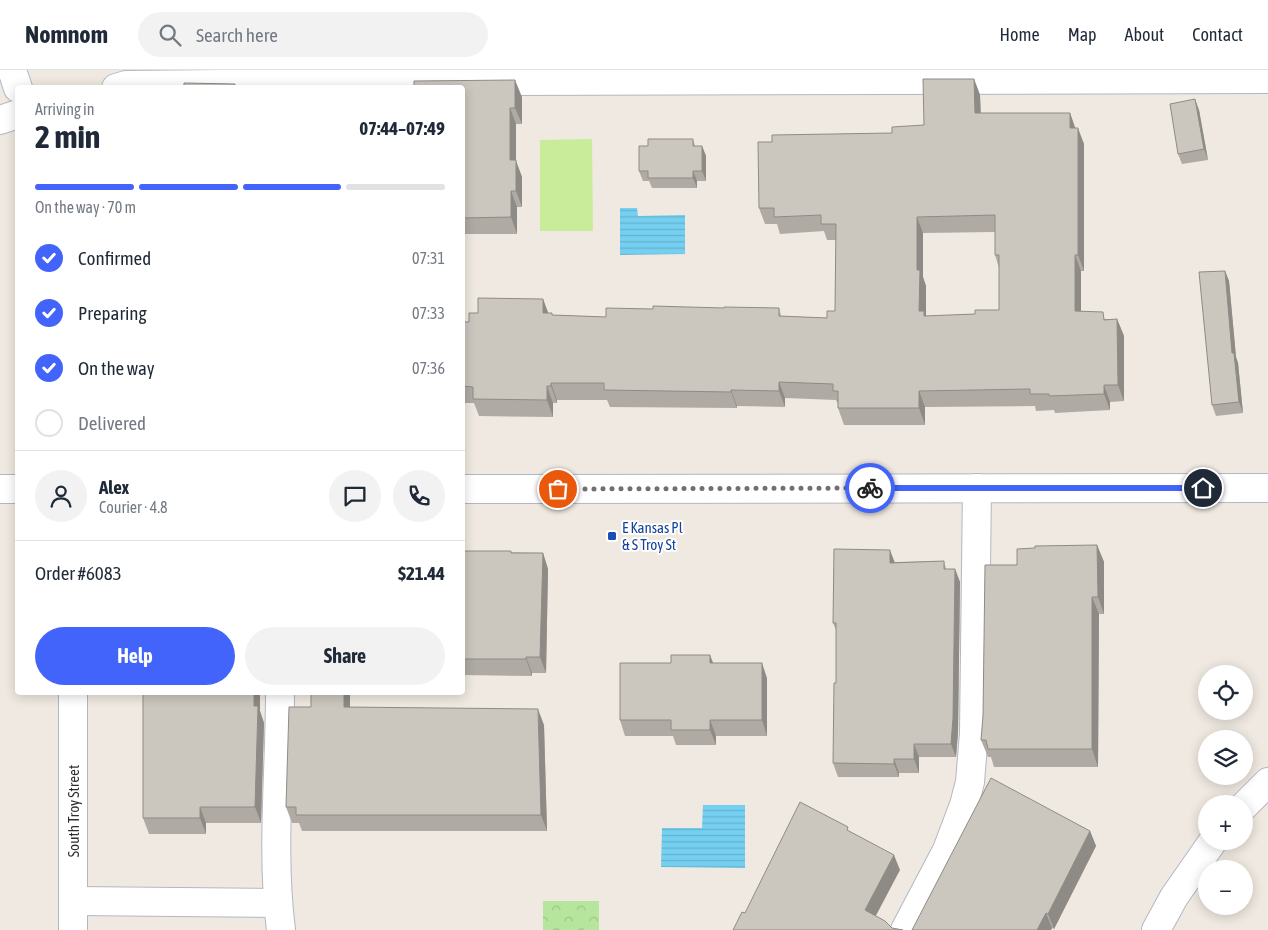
<!DOCTYPE html>
<meta charset="utf-8">
<style>
body{margin:0;font-family:"Asap Condensed",sans-serif;background:#f2f2f3;color:#1f2937;height:100vh;display:flex;flex-direction:column;font-size:19px;white-space:nowrap}
*{box-sizing:border-box;margin:0}
p{font-size:16px;color:#747a83}
.icon{flex:none;width:28px;height:28px;fill:none;stroke:currentColor;stroke-width:2;stroke-linecap:round;stroke-linejoin:round}
.map{position:relative;flex:1;overflow:hidden}
.sheet{position:absolute;left:15px;top:15px;width:450px;height:610px;display:flex;flex-direction:column;background:#fff;border-radius:5px;box-shadow:0 2px 12px #0003}
.sheet>*{flex:none}
.tools{position:absolute;left:1198px;top:595px;display:grid;gap:10px}
.tools a{display:grid;place-items:center;width:55px;height:55px;border-radius:50%;background:#fff;box-shadow:0 2px 12px #0003;font-size:25px}
.pin{position:absolute;display:grid;place-items:center;width:42px;height:42px;color:#fff;margin:-21px;border:2px solid #fff;border-radius:50%;box-shadow:0 1px 5px #0007}
.courier{position:absolute;display:grid;place-items:center;width:50px;height:50px;margin:-25px;border:4px solid #4264fb;border-radius:50%;background:#fff;color:#222;box-shadow:0 1px 6px #0007}
.head em{font-style:normal;font-weight:700}
.head div{display:flex;flex-direction:column-reverse}
.head{display:flex;align-items:center;justify-content:space-between;height:85px;padding:0 20px}
h1{font-size:32px;font-weight:700;line-height:38px}
.bar{display:grid;grid-template-columns:repeat(4,1fr);gap:8px 5px;align-content:center;height:60px;padding:0 20px}
.bar i{height:6px;border-radius:4px;background:#e0e1e3}
.bar .current{background:#4264fb}
.bar p{grid-column:span 4}
.line{display:flex;align-items:center;gap:12px;padding:0 20px;border-top:1px solid #e0e1e3}
.line div{flex:1}
.round{display:grid;place-items:center;flex:none;width:52px;height:52px;border-radius:26px;background:#f2f2f3}
ol{padding:0 20px;list-style:none}
li{display:flex;align-items:center;gap:15px;height:55px}
li p{margin-inline-start:auto}
li .icon{padding:5px;border-radius:50%;background:#4264fb;color:#fff;stroke-width:4}
li:last-child{color:#747a83}
li i{width:28px;height:28px;border:2px solid #e0e1e3;border-radius:50%}
.cta{display:flex;gap:10px;margin-top:auto;padding:10px 20px}
.cta a{flex:1;height:58px;border-radius:30px;background:#4264fb;color:#fff;font-size:20px;font-weight:700;line-height:58px;text-align:center}
.cta a+a{background:#f2f2f3;color:#1f2937}
header{display:flex;align-items:center;gap:30px;box-sizing:border-box;height:70px;padding:0 25px;background:#fff;border-bottom:1px solid #e0e1e3}
header strong{font-size:24px}
nav{display:flex;gap:28px;margin-inline-start:auto;font-size:18px}
.search{width:350px;height:45px;background:#f2f2f3;display:flex;align-items:center;gap:12px;box-sizing:border-box;padding:0 18px;border-radius:28px;color:#747a83;font-size:19px}
.map>svg:first-child{display:block}
.park{fill:url(#park-crowns)}
.pitch{fill:#c9ec9a}
.water{fill:url(#water-rules)}
.lines{fill:none;stroke-linecap:round;stroke-linejoin:round}
.minor-casing{stroke:#b4b7c1;stroke-width:30}
.minor{stroke:#fff;stroke-width:28}
.wall{fill:#afaba4;fill-rule:evenodd}
.shaded-wall{fill:#8e8b86}
.building{fill:#cbc7bf;stroke:#8e8b86;fill-rule:evenodd}
.done{stroke:#726f6d;stroke-width:5;stroke-dasharray:0 9}
.route{stroke:#4264fb;stroke-width:6}
.transit-dot{fill:#1a4fb4;stroke:#fff;stroke-width:2}
.labels{text-anchor:middle;dominant-baseline:central;stroke-width:4;stroke-linejoin:round;paint-order:stroke}
.transit-label{font-size:15px;fill:#164399;stroke:#fff;text-anchor:start}
.street-label{font-size:15px;fill:#2e2e2e;stroke:#fff}
</style>
<header>
<strong>Nomnom</strong>
<div class="search"><svg class="icon" aria-label="search" viewBox="0 0 24 24"><circle cx="10" cy="10" r="6"/><path d="M15 15l6 6"/></svg>Search here</div>
<nav><a>Home</a><a>Map</a><a>About</a><a>Contact</a></nav>
</header>
<div class="map">
<svg width="1268" height="860" viewBox="0 0 1268 860">
<defs>
<pattern id="park-crowns" width="20" height="18" patternUnits="userSpaceOnUse" patternTransform="scale(1.25)"><rect width="20" height="18" fill="#b6e59e"/><path d="M2 6a3 3 0 1 1 6 0M12 15a3 3 0 1 1 6 0" fill="none" stroke="#9dc588"/></pattern>
<pattern id="water-rules" width="6" height="5" patternUnits="userSpaceOnUse" patternTransform="scale(1.25)"><rect width="6" height="5" fill="#75cff0"/><path d="M0 2.5h6" fill="none" stroke="#66b2ce"/></pattern>
</defs>
<rect width="100%" height="100%" fill="#efe9e1"/>
<rect class="park" x="543" y="831" width="56" height="29"/>
<polygon class="pitch" points="592,69 593,161 540,161 540,70"/>
<g class="water">
<polygon points="620,138 637,138 638,146 685,145 685,184 620,185"/>
<polygon points="703,735 745,735 745,798 661,797 662,758 702,758"/>
</g>
<g class="lines">
<g class="minor-casing">
<g id="minor">
<polyline points="12,0 18,18"/>
<polyline points="116,18 126,15 508,11 1266,9"/>
<polyline points="0,50 18,44"/>
<polyline points="0,419 18,419"/>
<polyline points="462,419 1268,418"/>
<polyline points="73,622 73,860"/>
<path d="M280,622C280,701 271,782 281,860"/>
<polyline points="1244,736 1268,712"/>
<polyline points="74,831 277,833"/>
<polyline points="905,860 947,780 964,735 970,712 974,663 977,418"/>
<polyline points="1156,860 1174,827 1213,771"/>
</g>
</g>
<use href="#minor" class="minor"/>
</g>
<g class="wall">
<path d="M974,9L980,25L981,43H1070L1075,58L1084,74V201H1081V241L1106,249H1117L1124,266V331L1110,332V340L1055,343L1054,340L1036,341L1035,336L925,337V355H844L838,338V334L836,330L785,328V337L737,336V338L610,337L607,330H557V333H553V347L479,346L474,333H462V252H469L478,243L543,229L548,243H552V245L606,247L653,239L779,238L781,246L827,248L835,241L836,170H827L824,161L780,164L777,154H765L759,138L772,72L892,63L924,55ZM995,162V185L999,198V240L975,244L926,246V216L923,207V163Z"/>
<polygon points="462,18 522,27 522,54 516,54 516,91 522,107 522,137 517,137 517,164 462,164"/>
<polygon points="1199,40 1208,90 1182,94 1178,84"/>
<polygon points="693,69 695,76 702,76 706,86 706,111 697,111 697,118 652,118 649,111 643,111 639,101 648,76"/>
<polygon points="1225,201 1229,211 1236,287 1238,293 1243,343 1216,346 1212,335"/>
<polygon points="1097,475 1104,492 1104,544 1099,544 1098,697 994,697 991,687 988,687 981,670 1017,495"/>
<polygon points="462,481 543,483 548,499 546,603 532,603 532,606 462,605"/>
<polygon points="944,491 946,499 955,499 960,512 958,662 956,687 919,687 919,703 899,703 899,707 838,707 833,693 836,613 836,560 833,553 895,492"/>
<polygon points="713,593 767,608 767,666 716,666 716,675 676,675 673,666 625,666 620,650"/>
<polygon points="143,622 260,622 260,641 264,653 261,753 206,753 206,764 149,764 143,748"/>
<polygon points="350,622 350,637 544,655 547,761 302,761 299,753 292,753 286,737 311,637"/>
<polygon points="1090,761 1096,776 1054,859 1052,858 1051,860 912,860"/>
</g>
<g class="shaded-wall">
<polygon points="974,9 980,25 981,60 975,43"/>
<polygon points="515,10 522,27 522,54 515,38"/>
<polygon points="1195,29 1199,40 1208,90 1204,79"/>
<polygon points="510,38 516,54 516,91 522,107 522,137 516,121 510,90"/>
<polygon points="1070,43 1076,60 1070,58"/>
<polygon points="1078,58 1084,74 1084,201 1078,185"/>
<polygon points="702,76 706,86 706,111 702,101"/>
<polygon points="693,101 697,111 697,118 693,108"/>
<polygon points="511,121 517,137 517,164 511,147"/>
<polygon points="917,147 923,163 923,207 926,216 926,246 930,262 919,241 917,200"/>
<polygon points="1075,185 1081,201 1081,258 1075,241"/>
<polygon points="1225,201 1229,211 1236,287 1238,293 1243,343 1239,332 1232,283"/>
<polygon points="543,229 549,245 543,243"/>
<polygon points="1117,249 1124,266 1124,331 1118,315"/>
<polygon points="779,312 785,328 785,337 779,321"/>
<polygon points="551,313 557,330 557,333 551,316"/>
<polygon points="1104,315 1110,332 1110,340 1104,324"/>
<polygon points="547,316 553,333 553,347 547,330"/>
<polygon points="731,320 737,336 737,338 731,322"/>
<polygon points="919,321 925,337 925,355 919,338"/>
<polygon points="1097,475 1104,492 1104,544 1098,527"/>
<polygon points="890,480 895,493 890,493"/>
<polygon points="543,483 548,499 546,603 540,587"/>
<polygon points="955,499 960,512 958,662 956,687 951,674"/>
<polygon points="1092,527 1099,544 1098,697 1092,679"/>
<polygon points="710,585 716,600 710,593"/>
<polygon points="526,587 532,603 532,606 526,589"/>
<polygon points="762,593 767,608 767,666 762,650"/>
<polygon points="254,622 260,622 260,641 264,653 261,753 255,737"/>
<polygon points="344,622 350,622 350,653 344,637"/>
<polygon points="538,639 544,655 547,761 541,745"/>
<polygon points="710,650 716,666 716,675 710,660"/>
<polygon points="914,674 919,687 919,703 914,689"/>
<polygon points="894,689 899,703 899,707 894,694"/>
<polygon points="200,737 206,753 206,764 200,748"/>
<polygon points="1090,761 1096,776 1054,859 1048,844"/>
<polygon points="894,785 900,800 871,855 865,840"/>
<polygon points="1046,843 1052,858 1051,860 1037,860"/>
</g>
<g class="building">
<path d="M923,9H974L975,43H1070V58H1078V185H1075V241L1103,242L1104,250L1117,249L1118,315H1104V324L1049,326V324H1030V319L919,321V338H838V321H833V314L779,312V321L731,320V322L604,320V313H551V316H547V330L473,329V317L462,316V252H469V243H478V228L543,229V243H552V245L606,247V238L653,239V236L724,238V237L779,238V246L827,248V241H835L836,154H821V145L774,147V138H759L758,72H772V65L892,63V57L924,55ZM995,145V185H999V240H975V244L924,246V241H919L920,200H917V147Z"/>
<polygon points="515,10 515,38 510,38 510,90 516,90 516,121 511,121 511,147 462,148 462,18 414,18 414,11"/>
<polygon points="184,13 235,14 235,18 184,18"/>
<polygon points="1195,29 1204,79 1178,84 1170,34"/>
<polygon points="648,69 693,69 693,76 702,76 702,101 693,101 693,108 648,108 648,101 639,101 639,76 648,76"/>
<polygon points="1225,201 1232,283 1234,283 1239,332 1212,335 1199,202"/>
<polygon points="1097,475 1098,527 1092,527 1092,679 988,679 986,670 981,670 983,646 985,495 1017,495 1017,479 1035,478 1035,476"/>
<polygon points="834,479 890,480 890,493 944,491 944,499 955,499 953,648 951,674 914,674 914,689 894,689 894,694 833,693 834,613 836,613 836,553 833,553"/>
<polygon points="462,481 511,481 511,483 543,483 540,587 526,587 526,589 462,589"/>
<polygon points="671,585 710,585 710,593 762,593 762,650 710,650 710,660 671,660 671,650 620,650 620,593 671,593"/>
<polygon points="143,622 254,622 254,636 258,636 255,737 200,737 200,748 143,748"/>
<polygon points="311,622 344,622 344,637 538,639 541,745 296,745 296,737 286,737 289,637 311,637"/>
<polygon points="991,708 1090,761 1048,844 1046,843 1037,860 912,860"/>
<polygon points="800,732 848,757 847,760 894,785 865,840 885,851 892,858 903,860 733,860 742,842 745,843"/>
</g>
<g class="lines">
<polyline class="done" points="558,419 870,418"/>
<polyline class="route" points="870,418 1203,418"/>
</g>
<rect class="transit-dot" x="607" y="461" width="10" height="10" rx="2.5"/>
<g class="labels">
<g class="transit-label">
<text x="622" y="457">E Kansas Pl<tspan x="622" dy="17">&amp; S Troy St</tspan></text>
</g>
<g class="street-label">
<text transform="translate(73 741) rotate(-90)">South Troy Street</text>
</g>
</g>
</svg>
<div class="tools">
<a><svg class="icon" aria-label="locate" viewBox="0 0 24 24"><circle cx="12" cy="12" r="6"/><path d="M12 2v4M12 18v4M2 12h4M18 12h4"/></svg></a>
<a><svg class="icon" aria-label="layers" viewBox="0 0 24 24"><path d="M12 4l9 5-9 5-9-5zM3 14l9 5 9-5"/></svg></a>
<a>+</a>
<a>−</a>
</div>
<div class="pin" style="left:558px;top:419px;background:#ea580c"><svg class="icon" aria-label="bag" viewBox="0 0 24 24"><path d="M5 8h14l-1 12H6zM9 8a3 3 0 0 1 6 0"/></svg></div>
<div class="pin" style="left:1203px;top:418px;background:#1f2937"><svg class="icon" aria-label="home" viewBox="0 0 24 24"><path d="M3 11l9-7 9 7M6 9v11h12V9"/></svg></div>
<div class="courier" style="left:870px;top:418px"><svg class="icon" aria-label="bike" viewBox="0 0 24 24"><circle cx="6" cy="16" r="4"/><circle cx="18" cy="16" r="4"/><path d="M6 16l4-8h5l3 8M10 8l3 8H6M13 5h3"/></svg></div>
<section class="sheet">
<div class="head"><div><h1>2 min</h1><p>Arriving in</p></div><em>07:44–07:49</em></div>
<div class="bar"><i class="current"></i><i class="current"></i><i class="current"></i><i></i><p>On the way · 70 m</p></div>
<ol>
<li><svg class="icon" aria-label="check" viewBox="0 0 24 24"><path d="M5 12l5 5 9-10"/></svg>Confirmed<p>07:31</p></li>
<li><svg class="icon" aria-label="check" viewBox="0 0 24 24"><path d="M5 12l5 5 9-10"/></svg>Preparing<p>07:33</p></li>
<li><svg class="icon" aria-label="check" viewBox="0 0 24 24"><path d="M5 12l5 5 9-10"/></svg>On the way<p>07:36</p></li>
<li><i></i>Delivered</li>
</ol>
<div class="line" style="height:90px"><a class="round"><svg class="icon" aria-label="person" viewBox="0 0 24 24"><circle cx="12" cy="8" r="4"/><path d="M4 21q1-7 8-7t8 7"/></svg></a><div><b>Alex</b><p>Courier · 4.8</p></div><a class="round"><svg class="icon" aria-label="chat" viewBox="0 0 24 24"><path d="M4 5h16v11H9l-5 4z"/></svg></a><a class="round"><svg class="icon" aria-label="phone" viewBox="0 0 24 24"><path d="M5 4h4l2 5-3 2q2 4 5 5l2-3 5 2v4C11 20 4 13 5 4z"/></svg></a></div>
<div class="line" style="height:65px"><div>Order #6083</div><b>$21.44</b></div>
<div class="cta"><a>Help</a><a>Share</a></div>
</section>
</div>
